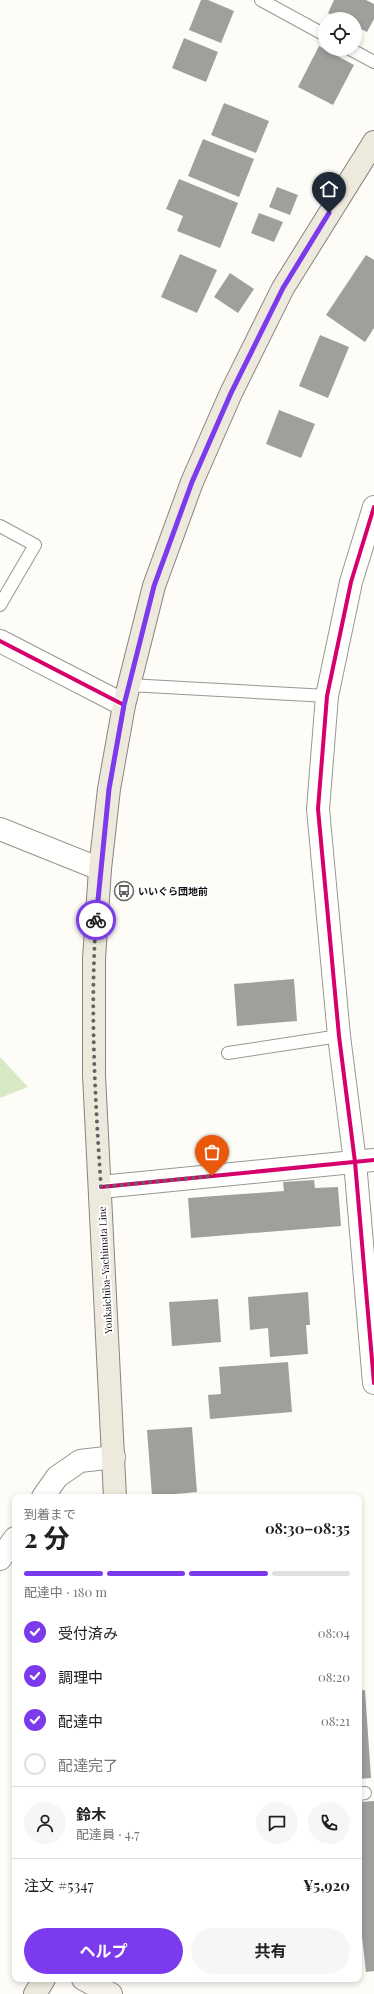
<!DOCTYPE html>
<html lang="ja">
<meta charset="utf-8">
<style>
body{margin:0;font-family:"Playfair Display","Noto Sans JP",serif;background:#f6f6f6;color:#222;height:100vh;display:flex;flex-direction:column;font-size:15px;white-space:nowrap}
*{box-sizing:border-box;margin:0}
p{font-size:13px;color:#767676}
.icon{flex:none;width:22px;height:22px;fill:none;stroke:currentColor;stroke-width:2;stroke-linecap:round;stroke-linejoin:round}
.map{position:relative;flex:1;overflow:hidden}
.drawer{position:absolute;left:12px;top:1494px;width:350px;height:488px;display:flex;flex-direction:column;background:#fff;border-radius:8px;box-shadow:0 2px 6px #0003}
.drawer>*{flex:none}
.buttons{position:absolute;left:318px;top:12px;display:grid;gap:8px}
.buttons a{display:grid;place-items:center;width:44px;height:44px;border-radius:50%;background:#fff;box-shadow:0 2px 6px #0003;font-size:20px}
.pin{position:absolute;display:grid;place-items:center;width:34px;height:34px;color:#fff;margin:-41px -17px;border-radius:50% 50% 50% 0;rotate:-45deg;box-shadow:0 0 4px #0007}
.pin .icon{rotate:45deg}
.courier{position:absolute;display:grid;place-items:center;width:40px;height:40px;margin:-20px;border:3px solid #7c3aed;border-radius:50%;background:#fff;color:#222;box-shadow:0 1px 5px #0007}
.overview em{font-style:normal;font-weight:700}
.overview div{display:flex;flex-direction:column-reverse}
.overview{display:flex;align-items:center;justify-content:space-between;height:68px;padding:0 12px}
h1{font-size:26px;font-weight:700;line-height:30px}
.bar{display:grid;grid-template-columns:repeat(4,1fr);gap:6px 4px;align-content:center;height:48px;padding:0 12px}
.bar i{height:5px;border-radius:3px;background:#e0e0e0}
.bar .active{background:#7c3aed}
.bar p{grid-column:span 4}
.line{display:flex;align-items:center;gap:10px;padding:0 12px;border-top:1px solid #e0e0e0}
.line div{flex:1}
.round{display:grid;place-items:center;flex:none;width:42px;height:42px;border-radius:21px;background:#f6f6f6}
ol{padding:0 12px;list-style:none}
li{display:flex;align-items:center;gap:12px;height:44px}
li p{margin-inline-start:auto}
li .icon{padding:4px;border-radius:50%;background:#7c3aed;color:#fff;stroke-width:4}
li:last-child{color:#767676}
li i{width:22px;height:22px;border:2px solid #e0e0e0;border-radius:50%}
.cta{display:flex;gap:8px;margin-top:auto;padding:8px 12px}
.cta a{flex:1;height:46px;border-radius:24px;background:#7c3aed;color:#fff;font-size:16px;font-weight:700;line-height:46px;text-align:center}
.cta a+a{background:#f6f6f6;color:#222}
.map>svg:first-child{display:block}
.forest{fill:#d8eac5}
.building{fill:#a19f9c}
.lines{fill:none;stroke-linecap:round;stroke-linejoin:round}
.lane-casing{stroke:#979795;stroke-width:14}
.street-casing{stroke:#979795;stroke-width:24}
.secondary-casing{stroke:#8e8d8b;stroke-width:24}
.primary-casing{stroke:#858482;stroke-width:24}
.lane{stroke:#fffffe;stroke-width:12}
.street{stroke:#fffffe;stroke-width:22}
.secondary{stroke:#f6f4eb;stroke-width:22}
.primary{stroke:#ede9dc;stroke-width:22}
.cycleway-casing{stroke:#fff;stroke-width:6}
.cycleway{stroke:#d6006c;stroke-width:4}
.done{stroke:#646362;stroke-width:4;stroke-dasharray:0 7.2}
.route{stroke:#7c3aed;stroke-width:5}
.labels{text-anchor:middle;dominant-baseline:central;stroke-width:4;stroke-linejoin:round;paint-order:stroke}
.poi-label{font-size:10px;font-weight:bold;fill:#111;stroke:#fff;text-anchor:start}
.street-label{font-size:10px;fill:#111;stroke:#fff}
</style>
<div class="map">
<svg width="374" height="1994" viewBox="0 0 374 1994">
<rect width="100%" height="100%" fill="#fdfcf7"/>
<polygon class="forest" points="0,1057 28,1087 0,1098"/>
<g class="building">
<polygon points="201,0 208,0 234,11 221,43 189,30"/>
<polygon points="334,0 366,0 374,4 374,19 367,32 355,26 355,19 341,19 328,13"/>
<polygon points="184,38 218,52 206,82 172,68"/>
<polygon points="319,46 354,65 333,105 298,87"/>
<polygon points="224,103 269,121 256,153 211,135"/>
<polygon points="203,139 254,159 239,197 188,176"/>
<polygon points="179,179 238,203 220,248 177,231 183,216 166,209"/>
<polygon points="277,187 298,195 290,215 269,207"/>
<polygon points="259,213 283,222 274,242 251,233"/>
<polygon points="180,254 217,270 197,313 161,297"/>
<polygon points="366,255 374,260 374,328 365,342 326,315"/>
<polygon points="230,273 254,289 238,313 214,297"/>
<polygon points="320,335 349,347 328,398 299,386"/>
<polygon points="279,410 315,424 301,458 266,444"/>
<polygon points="294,979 297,1021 237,1026 234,984"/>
<polygon points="314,1180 315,1188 338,1187 341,1226 191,1238 188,1198 284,1191 283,1182"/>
<polygon points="308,1292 310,1325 306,1325 308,1354 270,1357 268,1328 250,1330 248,1297"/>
<polygon points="218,1299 221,1342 172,1346 169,1302"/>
<polygon points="288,1362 292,1412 210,1419 208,1395 221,1394 219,1367"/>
<polygon points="192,1427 197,1492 152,1496 147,1430"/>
<polygon points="365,1690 371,1778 359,1779 359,1691"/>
<polygon points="374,1801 374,1971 366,1972 359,1910 359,1802"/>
</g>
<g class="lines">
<g class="lane-casing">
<g id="lane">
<polyline points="261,0 325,35"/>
<polyline points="350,49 374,62"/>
<polyline points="0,526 35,545 0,605"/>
<polyline points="129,685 327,696"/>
<polyline points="228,1053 339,1036"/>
<polyline points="359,1794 365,1793"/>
</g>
</g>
<g class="street-casing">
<g id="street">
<polyline points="374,507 351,582 327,696 318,809 339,1036 355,1162 374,1383"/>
<polyline points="0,641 124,705"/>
<polyline points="0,829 100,869"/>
<polyline points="101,1187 374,1160"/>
<polyline points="43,1497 57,1477 80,1461 114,1457"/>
<polyline points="0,1559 15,1538"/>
</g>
</g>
<g class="secondary-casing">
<polyline id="secondary" points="83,1979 111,1994"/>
</g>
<g class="primary-casing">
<g id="primary">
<polyline points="115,1497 94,1075 94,959 100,869 109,789 124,705 154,586 192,482 231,393 283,288 374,142"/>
<polyline points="35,1994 44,1979"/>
</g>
</g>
<use href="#lane" class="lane"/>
<use href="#street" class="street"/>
<use href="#secondary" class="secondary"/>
<use href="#primary" class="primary"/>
<g class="cycleway-casing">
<g id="cycleway">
<polyline points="374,507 351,582 327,696 318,809 339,1036 355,1162 374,1383"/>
<polyline points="0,641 124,705"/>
<polyline points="101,1187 374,1160"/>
</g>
</g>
<use href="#cycleway" class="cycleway"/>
</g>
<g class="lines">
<path class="done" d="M96,920C90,1009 95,1098 101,1187L212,1176"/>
<polyline class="route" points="96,920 109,789 124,705 154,586 192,482 231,393 283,288 329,213"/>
</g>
<defs>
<g id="bus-ring" transform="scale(1)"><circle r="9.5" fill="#fff" stroke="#646362" stroke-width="1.5"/><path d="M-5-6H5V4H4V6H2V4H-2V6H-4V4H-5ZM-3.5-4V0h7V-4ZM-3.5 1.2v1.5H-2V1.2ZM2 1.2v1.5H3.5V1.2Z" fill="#646362"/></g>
</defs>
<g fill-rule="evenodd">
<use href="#bus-ring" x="124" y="891"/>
</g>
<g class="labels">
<g class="poi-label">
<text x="138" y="891">いいぐら団地前</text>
</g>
<g class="street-label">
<text transform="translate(105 1270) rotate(-93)">Youkaichiba-Yachimata Line</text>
</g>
</g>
</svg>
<div class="buttons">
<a><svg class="icon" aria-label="locate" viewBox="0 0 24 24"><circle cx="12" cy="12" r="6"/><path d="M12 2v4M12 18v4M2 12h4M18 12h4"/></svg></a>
</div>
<div class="pin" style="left:212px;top:1176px;background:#ea580c"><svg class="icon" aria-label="bag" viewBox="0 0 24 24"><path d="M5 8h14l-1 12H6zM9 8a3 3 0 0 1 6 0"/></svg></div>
<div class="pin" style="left:329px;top:213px;background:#1f2937"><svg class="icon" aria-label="home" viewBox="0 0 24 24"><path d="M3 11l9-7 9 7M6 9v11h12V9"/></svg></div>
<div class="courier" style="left:96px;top:920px"><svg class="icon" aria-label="bike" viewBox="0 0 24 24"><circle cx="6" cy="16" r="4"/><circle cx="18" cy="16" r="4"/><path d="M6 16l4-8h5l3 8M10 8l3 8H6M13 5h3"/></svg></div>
<section class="drawer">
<div class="overview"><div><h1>2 分</h1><p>到着まで</p></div><em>08:30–08:35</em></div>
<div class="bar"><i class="active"></i><i class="active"></i><i class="active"></i><i></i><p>配達中 · 180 m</p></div>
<ol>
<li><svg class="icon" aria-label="check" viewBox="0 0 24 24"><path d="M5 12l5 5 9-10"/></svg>受付済み<p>08:04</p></li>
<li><svg class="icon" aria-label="check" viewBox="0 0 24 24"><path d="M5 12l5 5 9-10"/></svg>調理中<p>08:20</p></li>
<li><svg class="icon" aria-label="check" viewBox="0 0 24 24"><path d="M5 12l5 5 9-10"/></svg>配達中<p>08:21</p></li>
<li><i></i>配達完了</li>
</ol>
<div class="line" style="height:72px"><a class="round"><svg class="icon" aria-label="person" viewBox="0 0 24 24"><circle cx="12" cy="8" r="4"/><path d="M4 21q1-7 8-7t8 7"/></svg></a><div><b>鈴木</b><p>配達員 · 4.7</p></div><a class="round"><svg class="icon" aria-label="chat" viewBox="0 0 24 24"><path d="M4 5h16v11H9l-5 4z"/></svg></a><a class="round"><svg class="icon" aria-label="phone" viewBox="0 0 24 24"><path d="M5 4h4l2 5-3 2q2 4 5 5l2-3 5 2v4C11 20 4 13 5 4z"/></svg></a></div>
<div class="line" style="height:52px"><div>注文 #5347</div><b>¥5,920</b></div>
<div class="cta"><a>ヘルプ</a><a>共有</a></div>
</section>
</div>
